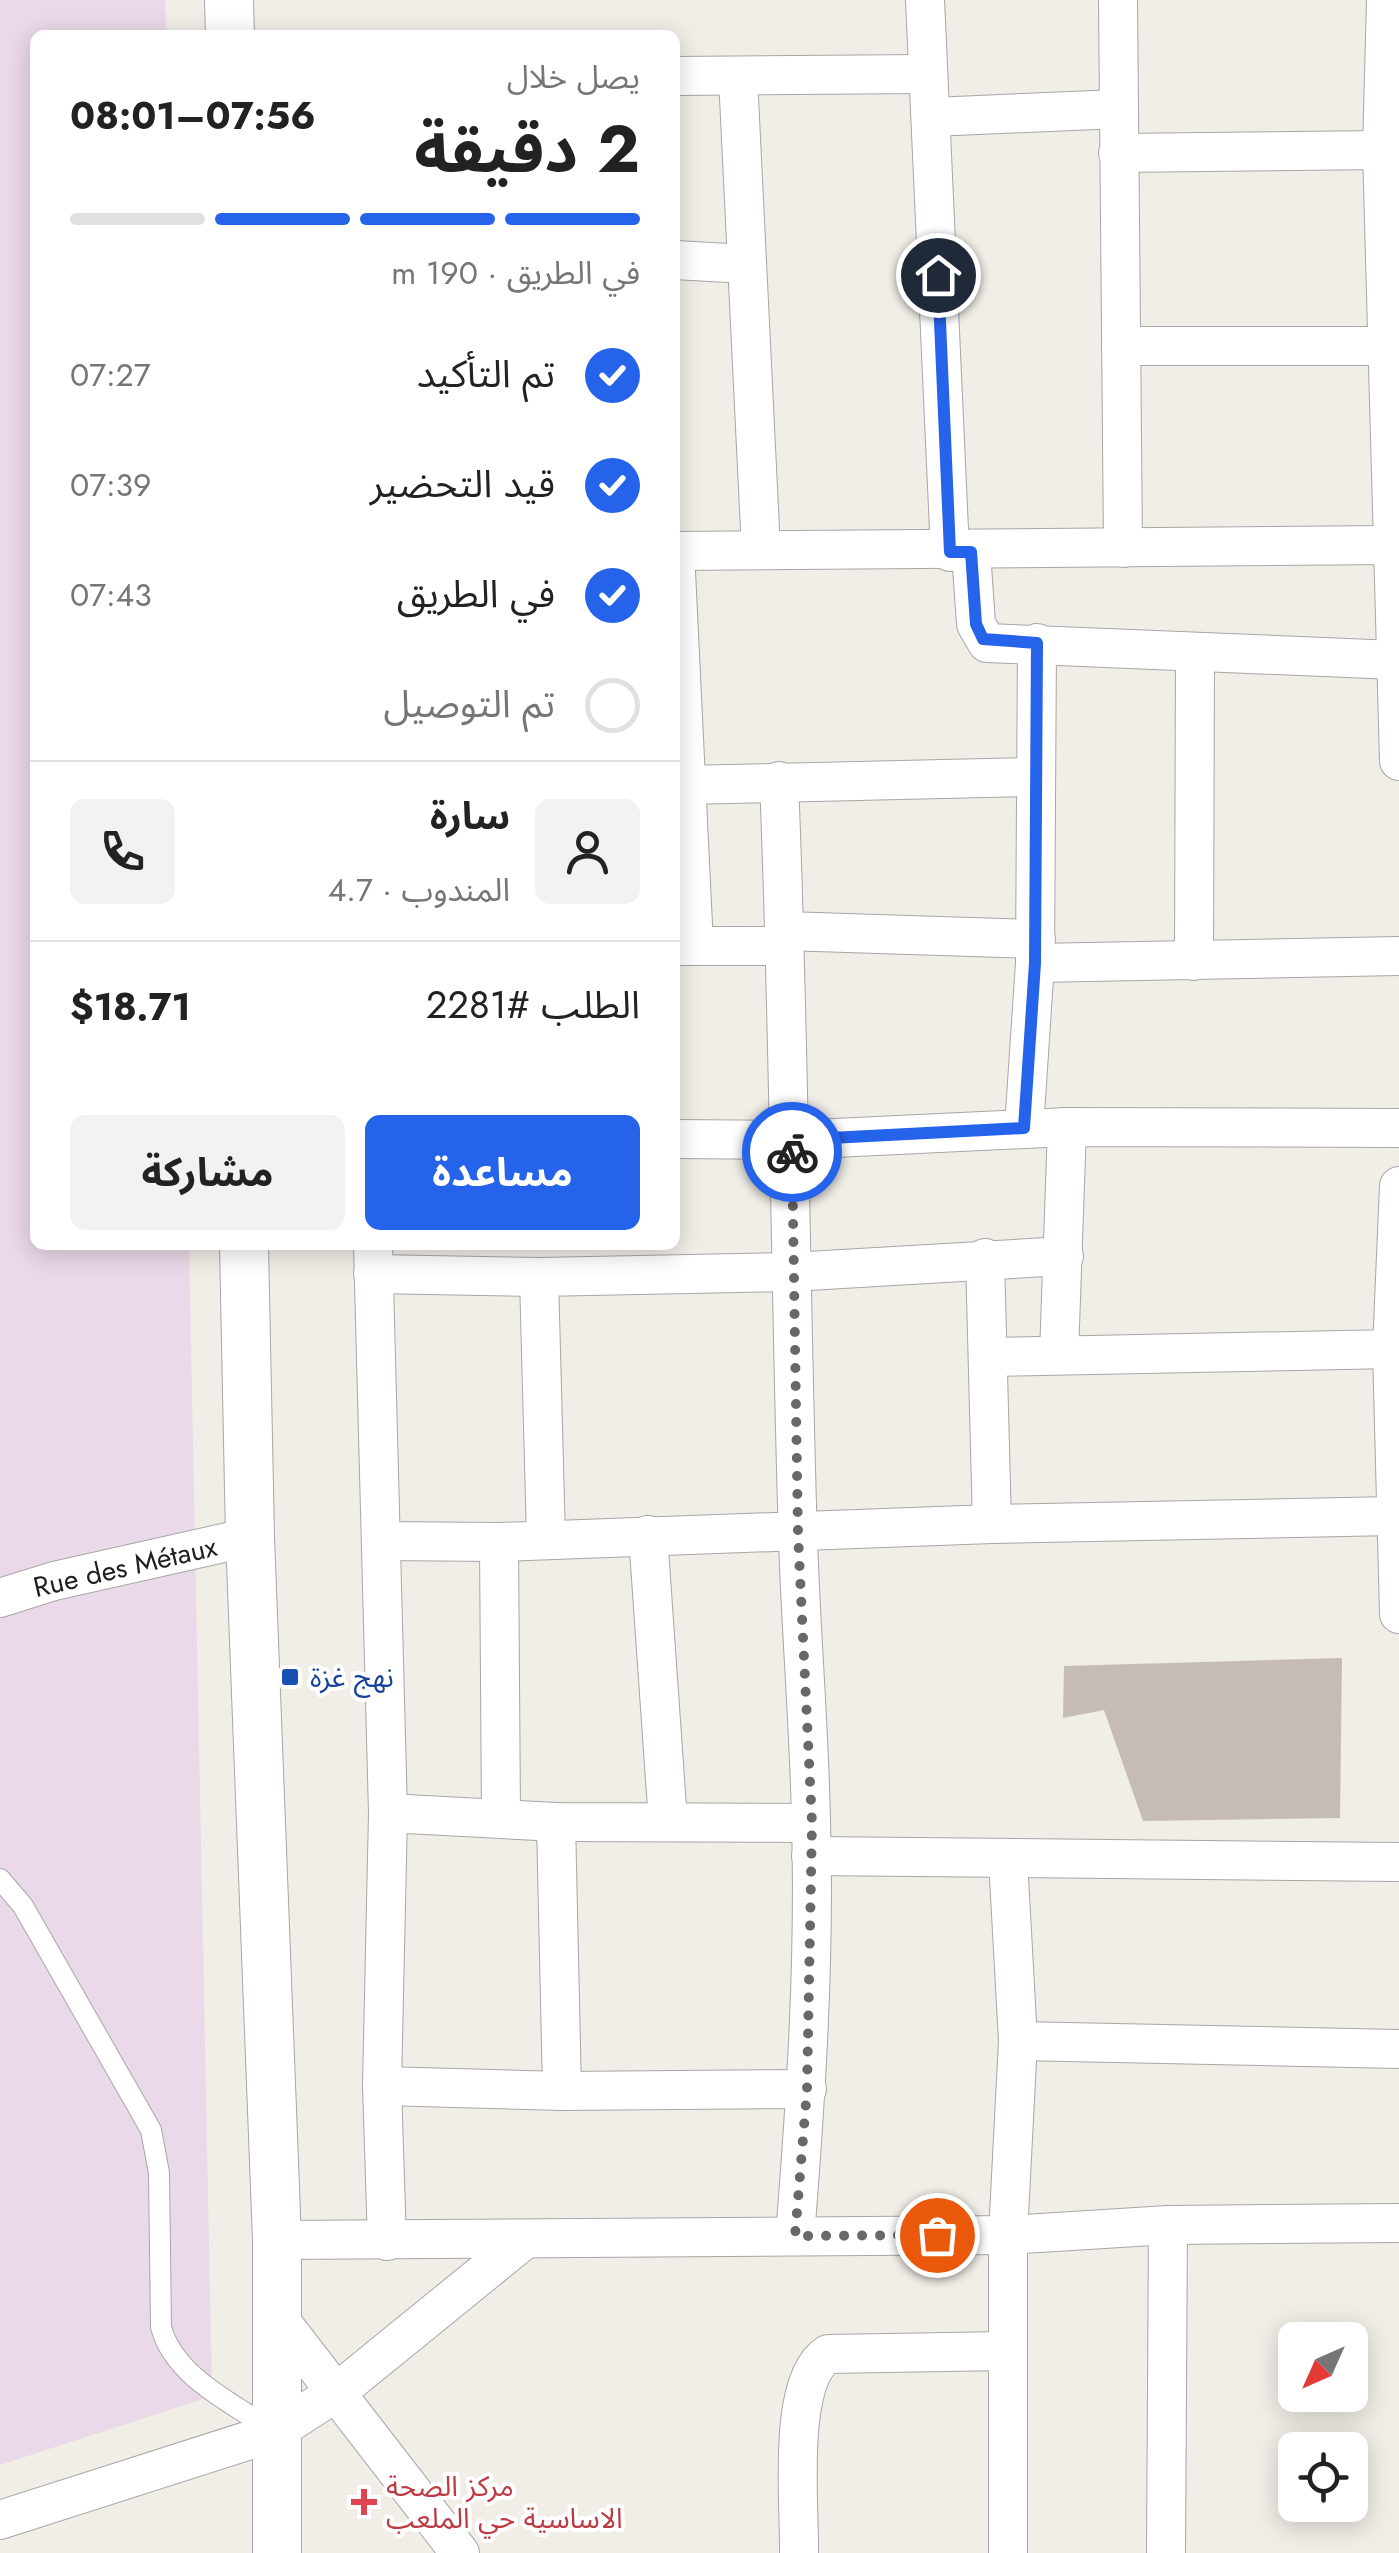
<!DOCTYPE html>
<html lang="ar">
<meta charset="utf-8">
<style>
body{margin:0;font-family:Jost,"Noto Sans Arabic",sans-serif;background:#f2f2f2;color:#222;direction:rtl;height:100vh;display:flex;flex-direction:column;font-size:38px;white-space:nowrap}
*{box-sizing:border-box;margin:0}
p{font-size:32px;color:#767676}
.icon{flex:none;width:55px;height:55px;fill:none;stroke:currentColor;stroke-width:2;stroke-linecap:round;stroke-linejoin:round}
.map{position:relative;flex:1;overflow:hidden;direction:ltr}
.side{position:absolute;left:30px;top:30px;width:650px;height:1220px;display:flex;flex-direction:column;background:#fff;border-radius:15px;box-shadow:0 5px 25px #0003;direction:rtl}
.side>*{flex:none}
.needle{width:65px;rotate:225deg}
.buttons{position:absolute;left:1278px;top:2322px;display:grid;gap:20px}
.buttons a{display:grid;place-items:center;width:90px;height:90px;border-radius:15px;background:#fff;box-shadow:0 5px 25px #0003;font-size:50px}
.pin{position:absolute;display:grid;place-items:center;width:85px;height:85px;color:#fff;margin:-42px;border:5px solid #fff;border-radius:50%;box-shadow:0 2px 10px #0007}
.courier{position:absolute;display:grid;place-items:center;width:100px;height:100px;margin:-50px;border:8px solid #2563eb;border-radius:50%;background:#fff;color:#222;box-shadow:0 2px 12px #0007}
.headline em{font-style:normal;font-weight:700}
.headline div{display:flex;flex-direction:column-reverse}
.headline{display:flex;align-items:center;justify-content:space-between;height:170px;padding:0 40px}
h1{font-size:65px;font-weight:700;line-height:75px}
.bar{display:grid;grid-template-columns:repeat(4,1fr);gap:15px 10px;align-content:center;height:120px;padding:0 40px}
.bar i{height:12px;border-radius:8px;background:#e0e0e0}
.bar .active{background:#2563eb}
.bar p{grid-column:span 4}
.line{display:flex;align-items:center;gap:25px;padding:0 40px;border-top:2px solid #e0e0e0}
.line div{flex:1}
.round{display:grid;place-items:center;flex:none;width:105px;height:105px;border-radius:15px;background:#f2f2f2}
ol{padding:0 40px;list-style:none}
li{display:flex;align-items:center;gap:30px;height:110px}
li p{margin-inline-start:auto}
li .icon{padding:10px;border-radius:50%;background:#2563eb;color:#fff;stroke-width:4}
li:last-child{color:#767676}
li i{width:55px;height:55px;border:5px solid #e0e0e0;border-radius:50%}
.button{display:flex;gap:20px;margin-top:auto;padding:20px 40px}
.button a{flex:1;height:115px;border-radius:15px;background:#2563eb;color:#fff;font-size:40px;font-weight:700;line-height:115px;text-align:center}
.button a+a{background:#f2f2f2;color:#222}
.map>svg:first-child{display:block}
.industrial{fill:#ead9e8}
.building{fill:#c6bcb6}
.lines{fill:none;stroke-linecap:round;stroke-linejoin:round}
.service-casing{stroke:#a7a7a7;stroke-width:22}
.minor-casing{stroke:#a7a7a7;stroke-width:40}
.tertiary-casing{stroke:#a7a7a7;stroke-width:50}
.service{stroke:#fff;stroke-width:20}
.minor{stroke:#fff;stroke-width:38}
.tertiary{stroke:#fff;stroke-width:48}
.done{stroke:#696866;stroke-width:10;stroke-dasharray:0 18}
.route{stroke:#2563eb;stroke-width:12}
.transit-dot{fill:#1a4fb4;stroke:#fff;stroke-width:4}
.health-dot{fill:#e0444e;stroke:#fff;stroke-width:4}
.labels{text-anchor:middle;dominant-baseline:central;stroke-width:8;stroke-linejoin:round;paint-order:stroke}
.street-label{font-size:28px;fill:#202020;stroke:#fff}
.transit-label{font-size:28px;fill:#164399;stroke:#fff;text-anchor:start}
.health-label{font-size:28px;fill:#be3a42;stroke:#fff;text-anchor:start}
</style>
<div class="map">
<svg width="1399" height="2553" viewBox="0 0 1399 2553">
<rect width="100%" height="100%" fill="#f1ede7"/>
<polygon class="industrial" points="0,0 165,0 166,35 35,35 35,1245 189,1245 212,2396 0,2465"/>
<polygon class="building" points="1342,1658 1340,1818 1143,1821 1104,1710 1063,1718 1064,1666"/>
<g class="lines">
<g class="service-casing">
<path id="service" d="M0,1879L23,1906L151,2130L159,2173L161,2327C174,2377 233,2403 275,2432"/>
</g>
<g class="minor-casing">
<g id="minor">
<polyline points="925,0 950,552"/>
<polyline points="1118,0 1123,548"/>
<polyline points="1386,0 1382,150 1399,761"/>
<polyline points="675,76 926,74"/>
<polyline points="738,77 761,550"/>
<polyline points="932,117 1118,109"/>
<polyline points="1118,153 1382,150"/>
<polyline points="675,260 746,264"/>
<polyline points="1121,346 1389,346"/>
<polyline points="675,551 1394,545"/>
<polyline points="675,551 694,946"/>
<polyline points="971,552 976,624 987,643 1395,660"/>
<path d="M779,781C789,1022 790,1263 797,1505C799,1611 809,1716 811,1821C815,1959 806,2098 795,2236"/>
<polyline points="683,785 1034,777"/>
<polyline points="785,931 1036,939"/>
<polyline points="675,946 784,946"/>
<polyline points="1194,961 1195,652"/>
<polyline points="1035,963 1399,956"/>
<polyline points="1024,1128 1035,963 1037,643"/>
<polyline points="675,1139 793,1140 1067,1127 1399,1128"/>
<polyline points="1399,1186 1392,1349 1399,1614"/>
<polyline points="373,1245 388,1813 382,2086 387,2241"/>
<polyline points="985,1258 992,1524"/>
<polyline points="373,1274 539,1277 791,1272 1064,1256"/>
<polyline points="539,1277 546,1539"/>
<polyline points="1059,1355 1067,1127"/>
<polyline points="988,1357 1392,1349"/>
<polyline points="648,1535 668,1822"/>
<polyline points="382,1541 499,1542 992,1524 1394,1516"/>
<polyline points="499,1542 501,1817"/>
<polyline points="0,1598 54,1581 250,1537"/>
<polyline points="388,1813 556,1822 811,1823"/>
<polyline points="556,1822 562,2091"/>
<polyline points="811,1856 1399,1862"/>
<polyline points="1018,2041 1399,2049"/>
<polyline points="382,2086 562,2091 807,2089"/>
<polyline points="277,2240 1008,2235 1168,2225 1399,2223"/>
<polyline points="276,2315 460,2553"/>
<polyline points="0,2520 275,2432 337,2392 524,2240"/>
<path d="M799,2553C800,2505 786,2381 828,2354L1006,2351"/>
<polyline points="1008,2553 1008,2235 1018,2041 1008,1859"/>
<polyline points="1166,2553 1168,2225"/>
</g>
</g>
<g class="tertiary-casing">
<g id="tertiary">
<polyline points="229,0 230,35"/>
<polyline points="244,1245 250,1537 277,2240 277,2553"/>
</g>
</g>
<use href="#service" class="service"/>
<use href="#minor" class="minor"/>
<use href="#tertiary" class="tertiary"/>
</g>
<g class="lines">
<polyline class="done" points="792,1152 798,1534 812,1823 807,2090 795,2236 937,2235"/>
<polyline class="route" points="792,1152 792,1140 1024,1128 1035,963 1037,643 983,639 976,624 971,552 950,552 938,275"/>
</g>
<rect class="transit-dot" x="280" y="1667" width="20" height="20" rx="5"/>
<path class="health-dot" d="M359 2487h10v10h10v10h-10v10h-10v-10h-10v-10h10z"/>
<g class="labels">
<g class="street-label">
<text transform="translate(125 1567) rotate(-13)">Rue des Métaux</text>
</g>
<g class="transit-label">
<text x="310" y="1677">نهج غزة</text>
</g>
<g class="health-label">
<text x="386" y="2486">مركز الصحة<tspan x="386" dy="32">الاساسية حي الملعب</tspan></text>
</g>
</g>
</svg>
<div class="buttons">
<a><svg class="needle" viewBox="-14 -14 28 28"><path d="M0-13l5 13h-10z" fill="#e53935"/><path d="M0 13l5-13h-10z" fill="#767676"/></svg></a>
<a><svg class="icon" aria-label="locate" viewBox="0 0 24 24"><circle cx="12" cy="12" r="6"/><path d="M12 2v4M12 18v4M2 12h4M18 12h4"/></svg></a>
</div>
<div class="pin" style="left:937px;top:2235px;background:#ea580c"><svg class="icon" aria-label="bag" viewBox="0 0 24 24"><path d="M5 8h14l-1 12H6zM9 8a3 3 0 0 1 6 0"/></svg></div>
<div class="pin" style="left:938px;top:275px;background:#1f2937"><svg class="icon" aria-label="home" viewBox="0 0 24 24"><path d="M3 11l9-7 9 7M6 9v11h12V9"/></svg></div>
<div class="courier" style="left:792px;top:1152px"><svg class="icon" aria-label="bike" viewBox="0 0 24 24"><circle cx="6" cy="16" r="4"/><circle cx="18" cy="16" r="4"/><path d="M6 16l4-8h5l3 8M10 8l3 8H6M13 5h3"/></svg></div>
<section class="side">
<div class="headline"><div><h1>2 دقيقة</h1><p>يصل خلال</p></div><em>07:56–08:01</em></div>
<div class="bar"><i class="active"></i><i class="active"></i><i class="active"></i><i></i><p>في الطريق · 190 m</p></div>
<ol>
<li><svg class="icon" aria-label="check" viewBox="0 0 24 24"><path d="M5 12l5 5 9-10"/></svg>تم التأكيد<p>07:27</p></li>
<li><svg class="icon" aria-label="check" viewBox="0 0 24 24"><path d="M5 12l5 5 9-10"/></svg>قيد التحضير<p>07:39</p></li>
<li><svg class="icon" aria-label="check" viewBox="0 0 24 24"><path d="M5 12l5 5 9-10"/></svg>في الطريق<p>07:43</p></li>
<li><i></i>تم التوصيل</li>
</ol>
<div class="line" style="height:180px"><a class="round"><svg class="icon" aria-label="person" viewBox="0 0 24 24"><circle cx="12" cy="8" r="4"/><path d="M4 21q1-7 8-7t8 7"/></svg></a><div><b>سارة</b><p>المندوب · 4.7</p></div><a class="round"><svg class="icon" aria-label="phone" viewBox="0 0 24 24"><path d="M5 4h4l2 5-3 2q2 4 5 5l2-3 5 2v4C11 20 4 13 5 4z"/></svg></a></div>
<div class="line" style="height:130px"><div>الطلب #2281</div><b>$18.71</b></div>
<div class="button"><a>مساعدة</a><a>مشاركة</a></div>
</section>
</div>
